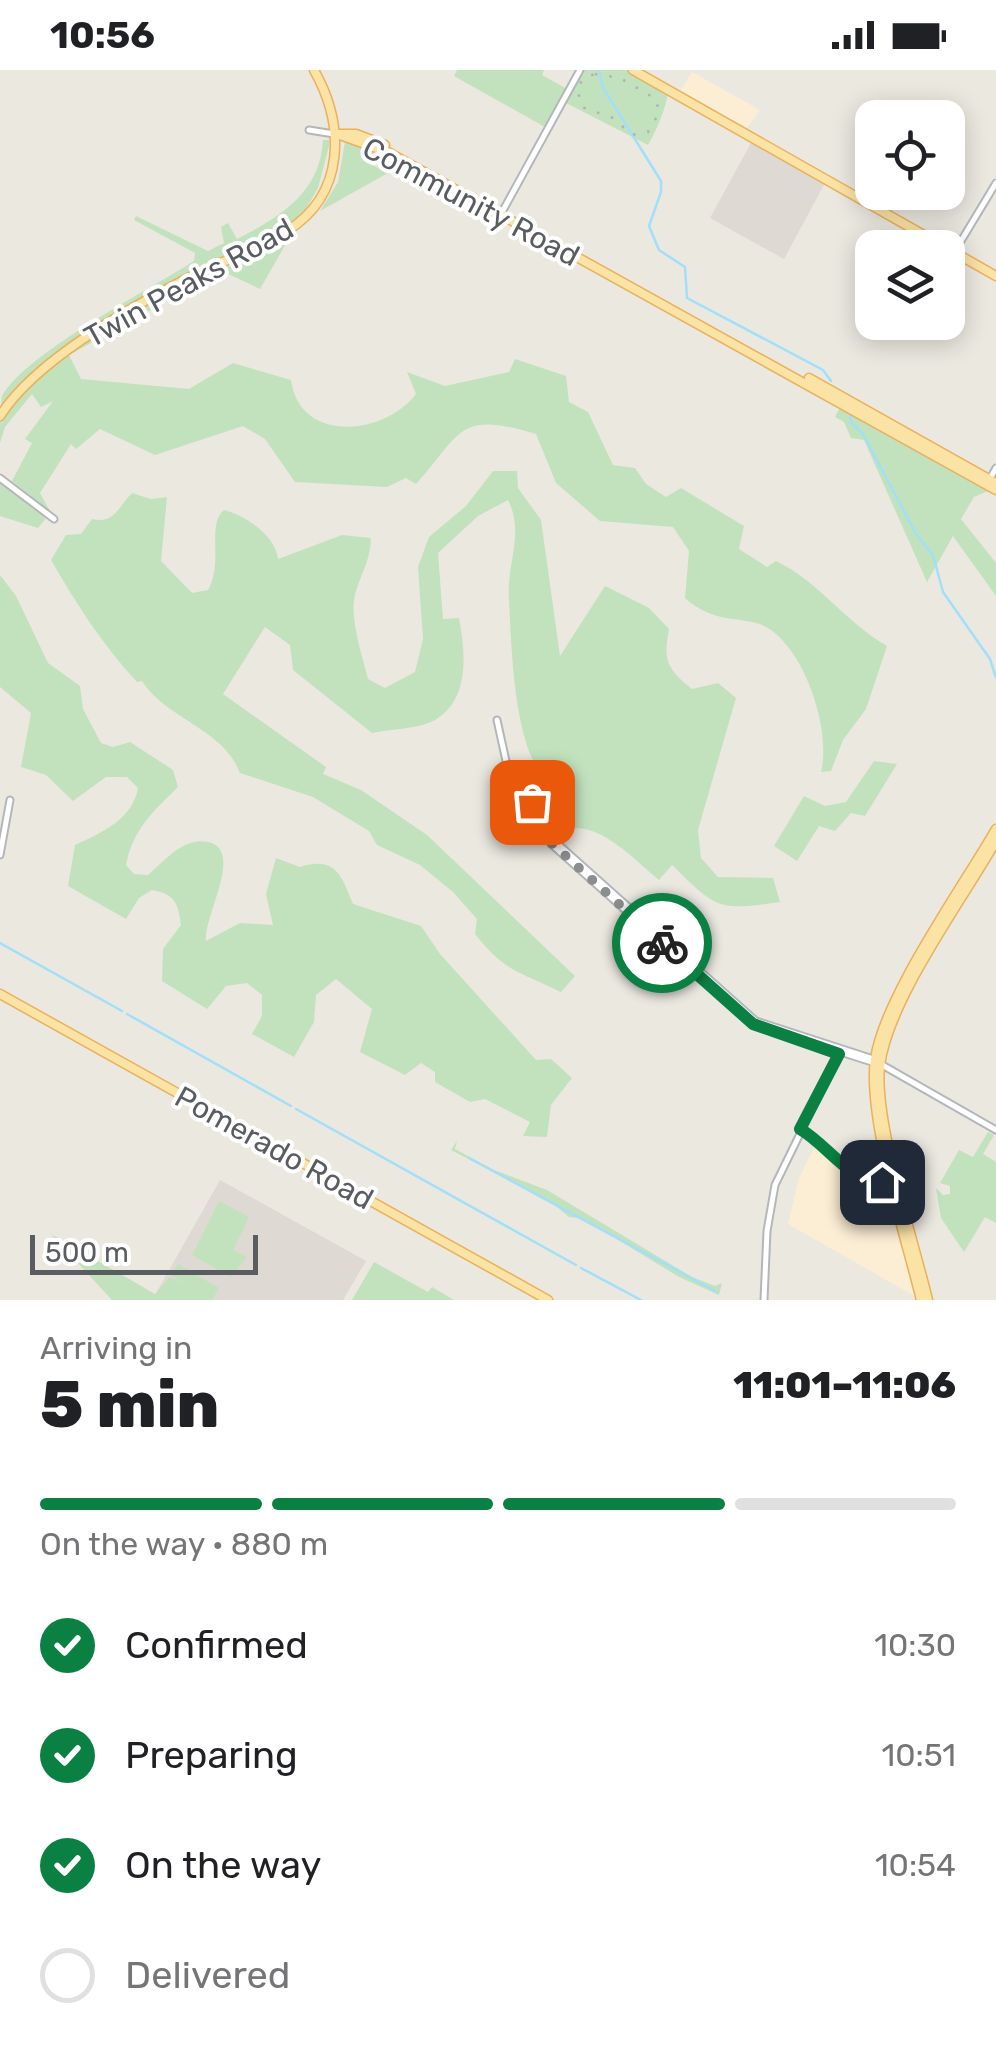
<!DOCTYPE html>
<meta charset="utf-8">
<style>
body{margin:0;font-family:Rubik,sans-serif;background:#f2f2f2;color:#202124;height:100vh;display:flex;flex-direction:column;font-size:38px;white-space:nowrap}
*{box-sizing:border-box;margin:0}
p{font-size:32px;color:#757577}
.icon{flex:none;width:55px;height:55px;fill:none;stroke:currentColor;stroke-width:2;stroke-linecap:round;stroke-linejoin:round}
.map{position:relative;height:1230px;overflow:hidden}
.details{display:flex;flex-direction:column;background:#fff;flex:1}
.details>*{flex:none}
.buttons{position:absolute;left:855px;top:30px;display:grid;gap:20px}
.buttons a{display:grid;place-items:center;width:110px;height:110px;border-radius:20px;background:#fff;box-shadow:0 5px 25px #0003;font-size:50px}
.scale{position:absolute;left:30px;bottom:25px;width:228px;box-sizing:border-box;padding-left:10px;border:5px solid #595d61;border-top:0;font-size:28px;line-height:35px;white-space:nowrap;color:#595d61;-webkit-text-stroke:8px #fff;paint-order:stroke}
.pin{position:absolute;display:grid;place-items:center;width:85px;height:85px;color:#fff;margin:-42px;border-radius:20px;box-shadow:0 5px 15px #0006}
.courier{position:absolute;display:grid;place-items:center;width:100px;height:100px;margin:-50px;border:8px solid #0b8043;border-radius:50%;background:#fff;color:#222;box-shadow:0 2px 12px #0007}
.summary em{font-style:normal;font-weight:800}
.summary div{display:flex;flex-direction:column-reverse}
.summary{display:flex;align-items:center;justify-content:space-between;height:170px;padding:0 40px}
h1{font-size:65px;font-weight:800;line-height:75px}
.bar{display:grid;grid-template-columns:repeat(4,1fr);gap:15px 10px;align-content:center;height:120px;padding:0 40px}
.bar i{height:12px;border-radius:8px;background:#e0e0e0}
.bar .on{background:#0b8043}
.bar p{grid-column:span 4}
ol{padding:0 40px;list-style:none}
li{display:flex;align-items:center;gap:30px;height:110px}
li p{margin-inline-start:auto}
li .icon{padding:10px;border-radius:50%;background:#0b8043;color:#fff;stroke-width:4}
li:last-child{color:#757577}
li i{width:55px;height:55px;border:5px solid #e0e0e0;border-radius:50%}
.status{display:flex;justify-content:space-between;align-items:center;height:70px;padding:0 50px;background:#fff;direction:ltr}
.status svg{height:28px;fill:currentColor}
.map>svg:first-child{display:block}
.commercial{fill:#fceed5}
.education{fill:#ded9d2}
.green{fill:#c2e2bd}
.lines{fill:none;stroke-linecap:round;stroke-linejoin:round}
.stream{stroke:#a1dffb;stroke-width:2.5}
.minor-casing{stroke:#b3b7bb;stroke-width:9}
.major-casing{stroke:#eab05b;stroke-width:11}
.minor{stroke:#fff;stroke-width:5}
.major{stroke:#fbe3a6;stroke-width:8}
.rail{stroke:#b1b2b2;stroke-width:2.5;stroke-dasharray:2.5 12;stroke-linecap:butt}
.done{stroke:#8c8e8d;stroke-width:10;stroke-dasharray:0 18}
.route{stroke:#0b8043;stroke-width:12}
.labels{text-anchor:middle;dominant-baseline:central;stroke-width:8;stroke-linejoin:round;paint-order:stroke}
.street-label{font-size:30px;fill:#595d61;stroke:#fff}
</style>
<div class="status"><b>10:56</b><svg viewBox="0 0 49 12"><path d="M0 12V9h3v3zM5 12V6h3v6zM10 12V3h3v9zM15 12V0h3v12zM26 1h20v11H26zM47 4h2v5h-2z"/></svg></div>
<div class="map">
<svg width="996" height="1230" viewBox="0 0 996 1230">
<rect width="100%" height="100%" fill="#ebe8e0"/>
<g class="commercial">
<polygon points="636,0 680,21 692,2 760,40 747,58 706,36 700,44 633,6"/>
<polygon points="816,1073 860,1113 891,1119 916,1227 788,1154 799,1108"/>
</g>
<g class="education">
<polygon points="751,73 825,113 784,189 710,148"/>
<polygon points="220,1110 366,1191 343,1230 165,1230 155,1225"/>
</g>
<g class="green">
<polygon points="457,0 544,0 542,5 567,19 545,57 454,6"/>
<path d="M584,0H628L668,22C666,38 657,59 648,75L566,33Z"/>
<path d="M323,70H329V76L318,118L260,219L222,201L69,285L81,309L189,319L233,293L291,310C300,375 385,365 416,324L407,302L445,316L509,302L515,289L566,306L569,332L588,342L613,395L635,398L646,414L666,427L681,418L744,456L739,479L767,497L776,491C818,511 843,550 887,576L866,639L843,670L831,701L821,702C831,661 807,586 771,560C748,543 718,558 685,528L689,481L673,457L600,451L556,413L536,364C457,340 462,363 416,414L406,408L387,417L295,412L265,369L243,356L155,385L100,359L76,379L71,374L40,423L50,441L12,411L32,373L25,369L53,331L41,337L32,324L5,357L0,373C0,360 0,338 2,326C26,283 149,220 194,191L195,183L134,150L136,146L208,181L224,173L221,157L228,153L237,169C280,147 320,123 323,70Z"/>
<polygon points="345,72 375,81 368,93 388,103 320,141 338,112"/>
<polygon points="841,335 988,421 974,427 961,449 996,493 996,526 953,466 927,512 864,370 851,368 844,352 835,347"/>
<path d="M493,401H517L518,418L541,450L560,586L605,516L649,538L669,559C663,590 667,599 692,619L718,613L736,628L698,760L701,788L718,807L773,808L780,832C717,841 717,839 672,795L659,810C631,787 591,741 552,764L532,728L545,720C542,702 529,687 525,669C513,626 511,573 509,529C506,495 525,463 508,430L478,446L438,483L443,549L459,548C465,581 471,629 435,650C419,659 390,659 372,663L293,600L290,575L265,557L223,624L326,697L323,704L361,720L427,765L575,906L561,922C519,901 506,903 475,864L477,849L453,822L420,795L377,775L369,761L313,727L240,703C223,658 167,650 142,611L137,612C102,574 77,535 51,490L66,465L81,464L92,449C115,454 118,437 132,423L151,429L167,427L161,491L192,523L208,520C224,492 206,455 224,440C245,445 276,466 278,489L342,465L371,468C370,490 363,500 356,521C348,546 362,584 368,609L385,618L415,602L423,569L418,497L429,467L466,436Z"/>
<polygon points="0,412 46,448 38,458 0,446"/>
<path d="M0,505L16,526L48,593L80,616L83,639L101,673L113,677L130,672L173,700L178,717C155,740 133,758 126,795L134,804L148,805C165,791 183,767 208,772C245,779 203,847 206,871L240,853L273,855L266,824L276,788L300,797C337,785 342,808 353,834L421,856L440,884L536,990L551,989L572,1008L551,1035L547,1067L523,1066L530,1052L485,1029L470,1032L435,1012V1002L421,993L405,1005L360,982L372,939L336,909L316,925L314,952L294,987L252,964L262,946V925L247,913L226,916L207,939L162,911L163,879L181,855C178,833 175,824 152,820L139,828L126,849L68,816L75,775C101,763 133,749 138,718L127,707H106L73,731L46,705L21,697L31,643L0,617Z"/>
<polygon points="874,691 897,694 865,746 851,743 835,761 819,756 797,791 774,776 804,726 825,736 846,732"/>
<polygon points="988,1062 994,1065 983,1084 996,1092 996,1153 985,1147 964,1182 941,1148 936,1118 943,1125 950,1124 950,1116 940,1113 959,1080 973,1087"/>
<polygon points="457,1071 455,1079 494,1100 547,1120 692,1207 715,1216 722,1213 719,1225 679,1207 584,1149 569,1147 551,1132 451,1080"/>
<polygon points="219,1131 249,1147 233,1180 247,1187 231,1207 192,1185"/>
<polygon points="51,1164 155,1224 170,1207 185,1214 171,1205 178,1194 219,1218 212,1230 112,1230"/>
<polygon points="374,1192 428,1222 432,1217 454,1230 352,1230"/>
</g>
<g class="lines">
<g class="stream">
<polyline points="599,0 603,18 661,111 661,122 649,156 659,180 685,197 687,228 823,300 831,311"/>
<polyline points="850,341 851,352 863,364 916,464 933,485 943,522 990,589 996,608"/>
<polyline points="0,873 122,941"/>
<polyline points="127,944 291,1036"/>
<polyline points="296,1039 576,1195"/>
<polyline points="469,1088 717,1222"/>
<polyline points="581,1198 641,1230"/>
</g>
<g class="minor-casing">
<g id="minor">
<polyline points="309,60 334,64"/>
<polyline points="501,144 580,0"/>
<polyline points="955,181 996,113"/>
<polyline points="0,408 54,449"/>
<polyline points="988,412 996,398"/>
<polyline points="497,650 506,691 551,774 753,954 875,993"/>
<polyline points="524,722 558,774 756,951 870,988 996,1060"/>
<polyline points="0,785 10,730"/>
<path d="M800,1059C833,1078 851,1115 892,1112"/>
<polyline points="764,1230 767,1161 775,1115 839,984"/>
</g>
</g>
<g class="major-casing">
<g id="major">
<polyline points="633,0 996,206"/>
<polyline points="337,64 388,82 996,420"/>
<polyline points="337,64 356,64 385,75"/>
<polyline points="809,308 996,413"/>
<path d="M0,346C35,291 131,237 190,207C221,191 257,180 287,161C346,124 345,55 314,0"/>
<polyline points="0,924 548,1230"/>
<path d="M921,1230C906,1169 867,1048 875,989C884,927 962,818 996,759"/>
<path d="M928,1230C914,1171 874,1051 880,996C888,930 962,831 996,771"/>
</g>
</g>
<use href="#minor" class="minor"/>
<use href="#major" class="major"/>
<polygon class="rail" points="595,4 620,8 656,29 659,43 648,62 632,65 613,48 582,37 577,18 584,8"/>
</g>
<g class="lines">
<polyline class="done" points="532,732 524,722 548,770 662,873"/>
<path class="route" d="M662,873L753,954L839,984L800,1059C828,1075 848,1111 882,1112"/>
</g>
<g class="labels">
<g class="street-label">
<text transform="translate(471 132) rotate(28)">Community Road</text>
<text transform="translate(189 213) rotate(-29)">Twin Peaks Road</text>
<text transform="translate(274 1078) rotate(29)">Pomerado Road</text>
</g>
</g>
</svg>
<div class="buttons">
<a><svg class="icon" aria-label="locate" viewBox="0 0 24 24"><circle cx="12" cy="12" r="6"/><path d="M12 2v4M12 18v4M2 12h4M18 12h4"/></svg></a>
<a><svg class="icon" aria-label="layers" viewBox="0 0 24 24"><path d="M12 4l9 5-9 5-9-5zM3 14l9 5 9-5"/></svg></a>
</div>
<div class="scale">500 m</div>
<div class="pin" style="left:532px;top:732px;background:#ea580c"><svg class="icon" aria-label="bag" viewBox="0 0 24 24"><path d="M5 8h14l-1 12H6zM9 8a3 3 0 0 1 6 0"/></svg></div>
<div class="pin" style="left:882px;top:1112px;background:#1f2937"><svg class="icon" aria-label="home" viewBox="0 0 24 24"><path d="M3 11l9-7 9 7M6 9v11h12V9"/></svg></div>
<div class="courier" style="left:662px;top:873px"><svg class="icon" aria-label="bike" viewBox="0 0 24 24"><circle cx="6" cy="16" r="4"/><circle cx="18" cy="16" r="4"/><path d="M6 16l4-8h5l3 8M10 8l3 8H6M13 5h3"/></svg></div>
</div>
<section class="details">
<div class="summary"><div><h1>5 min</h1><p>Arriving in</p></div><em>11:01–11:06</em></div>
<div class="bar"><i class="on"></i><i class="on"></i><i class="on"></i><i></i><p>On the way · 880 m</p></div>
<ol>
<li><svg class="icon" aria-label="check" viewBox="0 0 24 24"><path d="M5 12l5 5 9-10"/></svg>Confirmed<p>10:30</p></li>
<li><svg class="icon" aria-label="check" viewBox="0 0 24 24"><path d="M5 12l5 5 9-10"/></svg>Preparing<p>10:51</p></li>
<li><svg class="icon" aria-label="check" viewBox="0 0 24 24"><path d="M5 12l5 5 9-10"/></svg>On the way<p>10:54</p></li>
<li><i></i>Delivered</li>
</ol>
</section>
